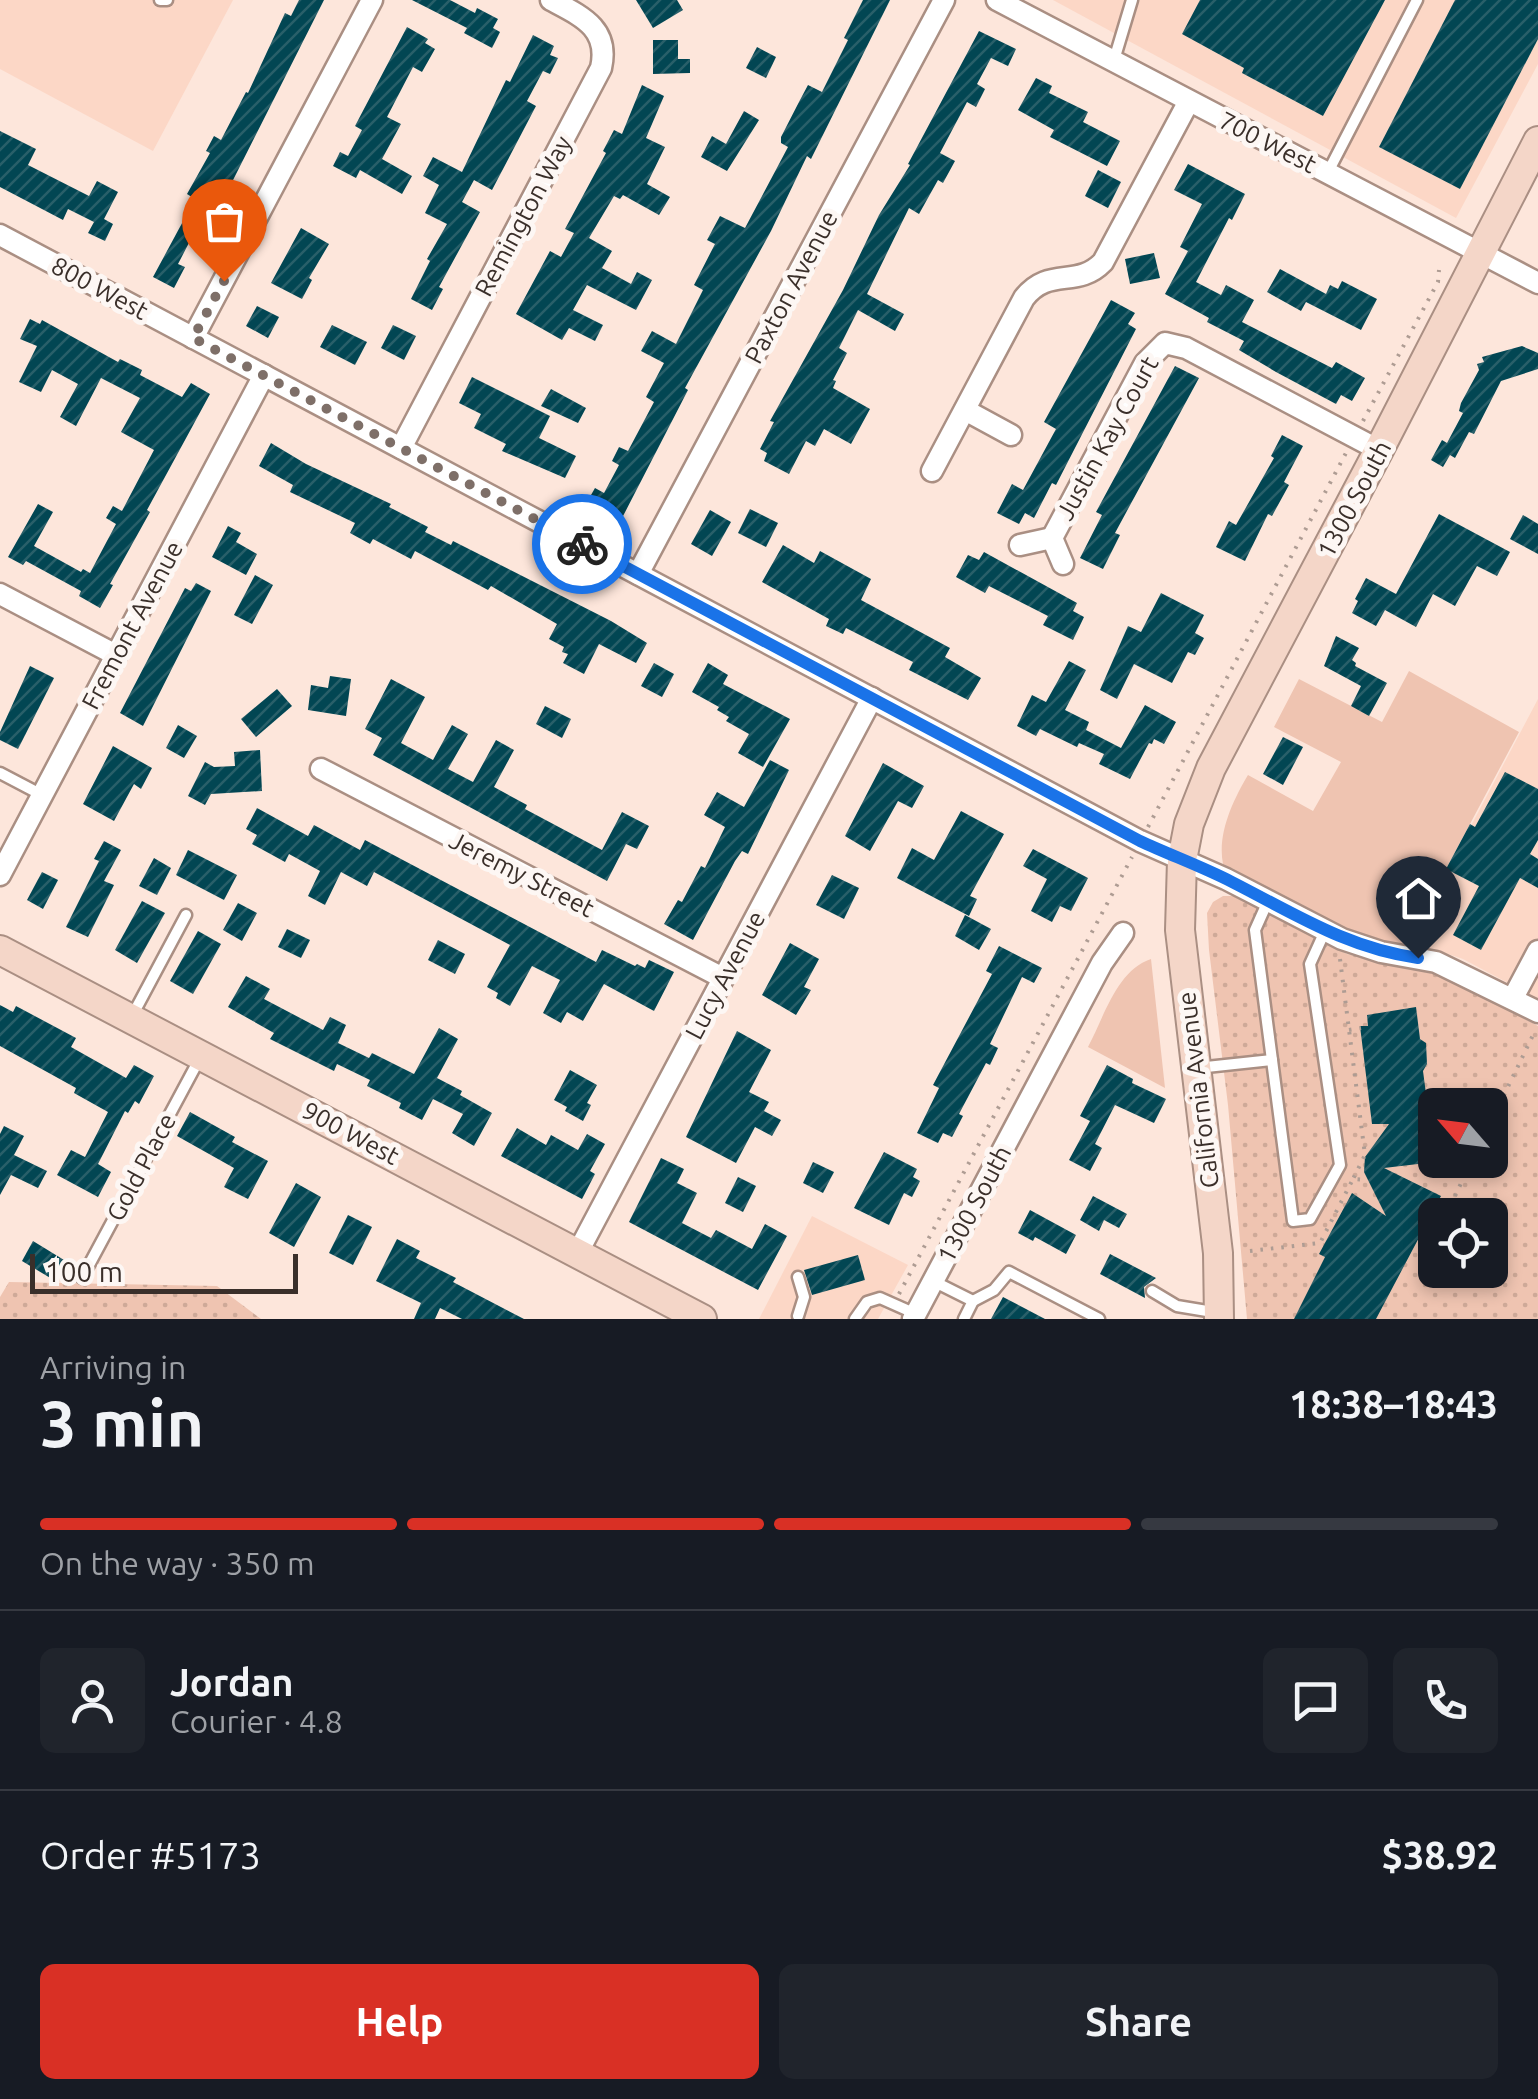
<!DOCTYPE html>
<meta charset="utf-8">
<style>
body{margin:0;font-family:Ubuntu,sans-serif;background:#20242c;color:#f1f3f6;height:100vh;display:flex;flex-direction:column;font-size:38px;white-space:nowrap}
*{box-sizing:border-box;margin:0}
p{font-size:32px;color:#9ea1a6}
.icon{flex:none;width:55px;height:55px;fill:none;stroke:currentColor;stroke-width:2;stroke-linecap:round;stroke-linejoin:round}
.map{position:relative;height:1319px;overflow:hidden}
.drawer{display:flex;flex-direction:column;background:#171b24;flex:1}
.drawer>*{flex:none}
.needle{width:65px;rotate:298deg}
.controls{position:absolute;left:1418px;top:1088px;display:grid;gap:20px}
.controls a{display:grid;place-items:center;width:90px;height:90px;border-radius:15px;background:#171b24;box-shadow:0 5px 15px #0003;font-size:50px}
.scale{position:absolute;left:30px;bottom:25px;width:268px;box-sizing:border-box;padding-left:10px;border:5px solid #3a2f2a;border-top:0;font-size:28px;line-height:35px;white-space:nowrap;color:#3a2f2a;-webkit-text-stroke:8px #fdf7f4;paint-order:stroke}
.pin{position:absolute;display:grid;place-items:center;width:85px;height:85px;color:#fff;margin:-102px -42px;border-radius:50% 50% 50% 0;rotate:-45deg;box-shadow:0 0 10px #0007}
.pin .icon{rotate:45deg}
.courier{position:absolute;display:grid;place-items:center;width:100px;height:100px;margin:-50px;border:8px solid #1a73e8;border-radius:50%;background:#fff;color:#222;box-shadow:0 2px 12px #0007}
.head em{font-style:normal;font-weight:700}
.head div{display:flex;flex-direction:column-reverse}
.head{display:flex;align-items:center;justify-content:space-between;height:170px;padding:0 40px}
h1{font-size:65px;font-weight:700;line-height:75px}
.bar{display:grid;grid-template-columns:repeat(4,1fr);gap:15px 10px;align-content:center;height:120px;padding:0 40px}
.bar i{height:12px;border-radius:8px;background:#363941}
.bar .on{background:#d93025}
.bar p{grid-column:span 4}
.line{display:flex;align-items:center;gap:25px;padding:0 40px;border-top:2px solid #363941}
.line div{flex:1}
.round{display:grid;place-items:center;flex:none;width:105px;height:105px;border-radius:15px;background:#20242c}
.button{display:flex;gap:20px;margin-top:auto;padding:20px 40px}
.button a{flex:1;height:115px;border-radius:15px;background:#d93025;color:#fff;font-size:40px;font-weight:700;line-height:115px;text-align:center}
.button a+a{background:#20242c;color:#f1f3f6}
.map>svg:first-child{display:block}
.built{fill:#fcd7c6}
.green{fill:#efc4b1}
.park{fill:url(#park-dots);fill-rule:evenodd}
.building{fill:url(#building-hatch)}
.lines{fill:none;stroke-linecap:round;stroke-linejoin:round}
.lane-casing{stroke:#aa8f83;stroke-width:15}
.street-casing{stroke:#aa8f83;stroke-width:25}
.secondary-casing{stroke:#aa8f83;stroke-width:32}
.path{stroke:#ae9c93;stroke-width:4;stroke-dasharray:2.5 8;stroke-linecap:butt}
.lane{stroke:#fff;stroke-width:10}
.street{stroke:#fff;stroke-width:20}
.secondary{stroke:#f4d6c8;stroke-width:28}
.done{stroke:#7e6f68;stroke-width:10;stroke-dasharray:0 18}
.route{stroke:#1a73e8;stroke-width:12}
.labels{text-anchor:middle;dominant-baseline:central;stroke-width:10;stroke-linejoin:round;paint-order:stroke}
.street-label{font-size:25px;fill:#3a2f2a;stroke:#fdf7f4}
</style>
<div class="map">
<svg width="1538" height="1319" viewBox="0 0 1538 1319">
<defs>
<pattern id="park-dots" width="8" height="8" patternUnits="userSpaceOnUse" patternTransform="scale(2.5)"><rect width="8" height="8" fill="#efc4b1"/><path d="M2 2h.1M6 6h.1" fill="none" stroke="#cea998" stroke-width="1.8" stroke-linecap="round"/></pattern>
<pattern id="building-hatch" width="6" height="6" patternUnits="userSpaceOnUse" patternTransform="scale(2.5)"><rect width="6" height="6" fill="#024653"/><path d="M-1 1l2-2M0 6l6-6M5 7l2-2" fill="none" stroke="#295f69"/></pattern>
</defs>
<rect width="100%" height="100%" fill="#fde6db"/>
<g class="built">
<polygon points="0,0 233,0 153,151 0,69"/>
<polygon points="1053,0 1538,0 1538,64 1456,218"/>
<polygon points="1538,699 1538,999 1463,959 1433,949 1408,945"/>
<polygon points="812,1216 908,1265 878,1319 759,1319"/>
</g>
<g class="green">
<path d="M1409,671L1519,732L1406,944C1349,944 1273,891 1223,864C1217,834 1233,800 1248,775L1313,811L1341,762L1274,727L1299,679L1382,722Z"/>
<path d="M1151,959L1165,1088L1088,1047C1104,1017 1117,970 1151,959Z"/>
</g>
<g class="park">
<path d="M1223,896H1233L1347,954L1447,977L1538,1026V1319H1247L1228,1105L1209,950L1207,913L1213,902ZM1435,1105H1490V1160H1435ZM1435,1215H1490V1270H1435Z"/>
<polygon points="9,1282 217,1286 261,1319 0,1319 0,1297"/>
</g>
<g class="building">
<polygon points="299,0 324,0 230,186 197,242 191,239 178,264 185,267 174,288 153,277 195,199 187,194 210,153 206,151 214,136 221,140 246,92 248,93 285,13 291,16"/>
<polygon points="412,0 450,0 475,13 477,8 498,19 493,28 500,32 492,48 464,33 467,28"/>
<polygon points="636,0 677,0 683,10 653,28"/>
<polygon points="863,0 890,0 811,159 807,156 771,231 685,388 688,390 621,520 587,502 595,488 604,493 619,465 612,461 619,447 628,451 654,402 646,397 664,363 641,351 652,331 676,344 703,290 694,285 715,244 707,240 720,216 745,228 788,147 781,143 781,137 800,100 808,85 822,92 848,40 844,38"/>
<polygon points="1200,0 1385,0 1323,116 1242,73 1244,68 1182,34"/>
<polygon points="1455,0 1538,0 1538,39 1460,189 1379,147"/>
<polygon points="407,27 428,39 425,43 435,49 422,72 413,67 387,117 401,124 382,159 412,176 402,194 360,170 356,178 333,166 340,152 348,156 362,130 355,126"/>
<polygon points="979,31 1016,49 1008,66 991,58 977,84 985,89 976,107 967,102 940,153 955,161 943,183 938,180 919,214 909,208 867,294 904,314 895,331 858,310 839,348 847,353 833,380 836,381 833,388 870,409 851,444 824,429 815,446 806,441 789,474 764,461 767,453 760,449 774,422 770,421 843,290 879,215 910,165 908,164"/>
<polygon points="533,35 554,46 550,55 558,58 550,74 543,71 527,101 536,106 492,190 474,180 462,202 480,212 439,287 443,289 432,310 411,299 430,261 427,259 447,224 425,213 439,185 423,176 433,157 462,172 506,80 510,82"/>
<polygon points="653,40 678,40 678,59 690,59 690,73 653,74"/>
<polygon points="757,47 776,57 766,78 746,68"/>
<polygon points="1036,78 1052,86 1049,93 1088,112 1083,122 1120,141 1107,166 1050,137 1054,130 1018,110"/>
<polygon points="642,85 664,96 646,138 665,147 647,184 670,197 659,215 623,195 620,199 614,196 589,238 612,251 602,268 631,284 637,272 652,280 636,310 587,285 573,310 603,325 595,341 569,328 562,340 516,314 550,251 561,257 574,233 565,229 606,153 603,151 614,130 622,134"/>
<polygon points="744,111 759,120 727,171 701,157 712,136 726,144"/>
<polygon points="0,131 36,149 28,165 89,196 97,181 118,192 104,219 113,224 105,241 88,233 94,222 68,209 63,220 0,187"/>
<polygon points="1188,164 1245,194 1232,220 1229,218 1196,282 1221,295 1226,285 1254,300 1242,322 1332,368 1336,362 1365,378 1352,401 1341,395 1336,404 1276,372 1239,350 1244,341 1207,322 1209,318 1165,294 1188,251 1180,247 1202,204 1174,190"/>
<polygon points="1098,170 1121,182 1108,208 1085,196"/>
<polygon points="301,228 329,244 309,278 312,280 302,299 271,283"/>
<polygon points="1154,253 1160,278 1130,284 1125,259"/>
<polygon points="1280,269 1326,294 1330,285 1338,289 1342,281 1377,299 1361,330 1306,302 1301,311 1267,292"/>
<polygon points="1111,300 1135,313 1128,324 1136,329 1056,485 1052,483 1034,518 1025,513 1019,524 997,513 1012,484 1023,490 1056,429 1044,422"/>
<polygon points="257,306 279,317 268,338 246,326"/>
<polygon points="30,319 40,324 42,320 118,362 120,359 142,370 140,375 182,397 191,383 210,394 147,510 150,512 110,584 113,585 100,608 79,596 81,591 26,561 23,565 8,557 38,504 53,512 34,546 81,572 83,569 90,573 116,524 106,518 113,506 122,511 154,450 121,432 140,398 101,378 76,426 60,417 78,384 52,370 41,392 19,382 37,346 20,339"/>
<polygon points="332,325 367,342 355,365 320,347"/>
<polygon points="393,325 416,336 404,360 381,348"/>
<polygon points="1522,346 1538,353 1538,369 1501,381 1474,434 1469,432 1455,458 1450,455 1443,467 1431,460 1442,440 1447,443 1463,413 1459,411 1461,403 1479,370 1477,364 1484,362 1482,357"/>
<polygon points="1175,366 1199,378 1115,533 1120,535 1103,569 1080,558 1102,515 1096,512"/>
<polygon points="472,377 550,416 539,438 576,456 565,478 502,451 506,444 474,428 481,414 459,403"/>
<polygon points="551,389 586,408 578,423 541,406"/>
<polygon points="1282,435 1303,446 1284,482 1289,485 1272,516 1268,514 1245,561 1216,547 1229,521 1236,525 1274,458 1271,456"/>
<polygon points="271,443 306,464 391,504 389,507 428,527 425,532 451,545 453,541 611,621 647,643 636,663 599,644 584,674 563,663 568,654 562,652 564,647 549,639 557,624 491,586 488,590 415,551 411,559 373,539 370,544 350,533 355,523 290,492 293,485 259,466"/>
<polygon points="750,509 778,523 766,547 738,533"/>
<polygon points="710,510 731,522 712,556 691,544"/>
<polygon points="1439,514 1510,552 1497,576 1477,566 1455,606 1433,594 1416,627 1385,610 1376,626 1352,613 1358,601 1355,599 1366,578 1396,594"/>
<polygon points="1523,515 1538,524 1538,554 1510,539"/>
<polygon points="228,526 241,533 236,542 257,554 246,575 212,557"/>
<polygon points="783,545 814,563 820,551 871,579 861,600 950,648 945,657 981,678 968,700 909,670 913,662 846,628 843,634 826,626 829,619 762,582"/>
<polygon points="984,552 1077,603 1073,611 1084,617 1073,640 1043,625 1048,616 989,586 985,593 956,577 968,555 979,560"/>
<polygon points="255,575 273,585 252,624 234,615"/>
<polygon points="196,583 211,591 143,726 120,713 185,588 191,591"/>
<polygon points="1161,593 1204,615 1195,633 1204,638 1195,655 1188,652 1172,683 1134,664 1117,699 1100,690 1128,626 1141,632"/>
<polygon points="1336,636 1359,648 1352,660 1356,663 1355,666 1387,683 1369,716 1351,706 1361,686 1324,666"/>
<polygon points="1069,661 1086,670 1065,710 1089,722 1086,730 1121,748 1145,705 1176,722 1164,744 1154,739 1152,744 1149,743 1130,779 1099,764 1104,754 1079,743 1077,747 1040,729 1036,736 1017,726 1032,695 1046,702"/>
<polygon points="654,663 674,674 662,697 641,686"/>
<polygon points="708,663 728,675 723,684 790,719 763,767 738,753 749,734 726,721 729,717 717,710 719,707 692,692"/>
<polygon points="30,666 54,678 18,749 0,740 0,732"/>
<polygon points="330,676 351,679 346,716 308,710 311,685 328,688"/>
<polygon points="391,679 425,697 401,743 433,760 452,725 468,734 448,769 473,782 496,740 514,750 494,787 527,805 525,809 602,850 622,812 649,826 637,849 626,844 607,881 373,755 382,738 365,729"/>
<polygon points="277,689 292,706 256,737 241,719"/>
<polygon points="545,706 571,719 562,738 536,724"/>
<polygon points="178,725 197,736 184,758 166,748"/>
<polygon points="1283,737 1303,747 1283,785 1263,774"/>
<polygon points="113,746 152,768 141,789 134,784 114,821 83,804"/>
<polygon points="260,750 262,791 211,794 205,805 188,796 205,762 214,767 235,766 234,752"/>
<polygon points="770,760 789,770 748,854 742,851 735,861 693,940 664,924 678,900 682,902 701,866 705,868 725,827 704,815 717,792 744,807"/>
<polygon points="883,763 924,786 912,808 898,801 870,851 845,836"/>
<polygon points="1505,772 1538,789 1538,840 1530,854 1538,859 1538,888 1520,878 1481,950 1453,935 1479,886 1446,869 1470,824 1475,827"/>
<polygon points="257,808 308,836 314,825 360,850 365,840 596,962 602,950 635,966 637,964 645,968 649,960 674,972 654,1011 604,984 583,1021 567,1012 561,1023 543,1013 560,980 532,966 510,1006 496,998 498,993 487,987 510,945 374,872 367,886 341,872 325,905 308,896 320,871 289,854 285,862 252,844 257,835 246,829"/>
<polygon points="961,811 1004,834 970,896 977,899 969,916 897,878 912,848 934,860"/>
<polygon points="104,841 121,850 104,881 114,885 88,937 66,927 99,861 94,859"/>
<polygon points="1033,849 1088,878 1071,911 1060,906 1052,922 1031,911 1047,879 1023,866"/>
<polygon points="188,850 237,875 224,900 176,875"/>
<polygon points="154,858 171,868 157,895 139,886"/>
<polygon points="42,872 58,880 43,909 27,900"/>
<polygon points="832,875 859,888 844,919 816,905"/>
<polygon points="142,901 165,913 137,963 115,950"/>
<polygon points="238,903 257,913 242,941 223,930"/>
<polygon points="965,915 991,929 979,950 955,936"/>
<polygon points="287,929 310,940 301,958 278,947"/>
<polygon points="198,931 221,944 193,994 170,981"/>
<polygon points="438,940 465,954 455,974 428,960"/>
<polygon points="790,943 819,959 804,987 811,990 796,1015 762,995"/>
<polygon points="999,946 1042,968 1034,983 1022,977 990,1044 998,1048 990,1065 986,1063 959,1114 963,1116 952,1137 943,1133 938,1143 917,1133 939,1088 933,1085 992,974 986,971"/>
<polygon points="246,976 270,989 264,999 323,1030 330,1017 346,1025 338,1043 369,1058 372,1053 414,1074 439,1028 458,1039 437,1078 462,1091 460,1095 492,1113 474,1146 452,1133 463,1114 433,1099 422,1120 399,1108 401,1103 367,1086 370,1080 337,1064 334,1071 270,1039 274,1033 228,1007"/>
<polygon points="0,1005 13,1012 16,1006 76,1038 71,1047 126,1078 134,1065 154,1076 139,1104 135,1101 128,1113 125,1111 98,1164 111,1172 98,1197 57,1175 71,1150 85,1157 108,1112 74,1093 76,1088 0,1046"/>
<polygon points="1416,1007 1420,1039 1426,1043 1427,1064 1423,1071 1435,1162 1384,1168 1441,1196 1376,1319 1294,1319 1325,1257 1319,1254 1352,1193 1386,1216 1364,1172 1365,1157 1389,1124 1372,1124 1360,1026 1368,1026 1367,1015"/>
<polygon points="737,1031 771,1050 749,1092 769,1102 764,1111 781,1120 772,1136 755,1127 736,1163 686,1137"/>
<polygon points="1107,1065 1133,1079 1132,1083 1166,1099 1154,1123 1115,1105 1095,1144 1102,1148 1090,1171 1069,1160 1090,1121 1080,1116"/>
<polygon points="570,1070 597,1085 587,1103 591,1105 583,1121 565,1111 567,1107 554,1100"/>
<polygon points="190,1112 235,1137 232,1142 268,1161 248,1199 224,1187 234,1168 177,1136"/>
<polygon points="4,1126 24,1136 14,1155 47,1171 38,1188 11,1175 0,1195 0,1134"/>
<polygon points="517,1128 546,1145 551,1135 578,1150 587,1134 605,1144 590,1171 595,1174 582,1199 501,1156"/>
<polygon points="884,1152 917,1169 913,1177 920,1181 912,1197 904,1193 889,1225 854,1208"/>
<polygon points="661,1158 684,1169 677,1183 697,1193 682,1223 711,1238 716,1230 752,1249 765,1224 787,1236 758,1290 629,1222"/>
<polygon points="813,1162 834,1172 823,1193 803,1183"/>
<polygon points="738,1177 756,1186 743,1212 725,1203"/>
<polygon points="296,1183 321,1197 294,1247 269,1233"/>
<polygon points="1093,1196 1127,1214 1119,1228 1104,1220 1099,1231 1080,1220"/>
<polygon points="1030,1210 1076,1235 1066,1254 1035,1237 1033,1241 1018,1233"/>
<polygon points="348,1215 372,1227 353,1265 329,1253"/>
<polygon points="397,1239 420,1251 416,1258 456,1278 453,1282 524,1319 462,1319 440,1308 435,1319 414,1319 421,1303 376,1281"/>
<polygon points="33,1241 64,1260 52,1279 22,1261"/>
<polygon points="1110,1254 1156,1278 1144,1287 1145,1298 1100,1274"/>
<polygon points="858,1255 865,1280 812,1295 804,1270"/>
<polygon points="1003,1297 1045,1319 991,1319"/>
</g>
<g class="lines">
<g class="lane-casing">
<g id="lane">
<polyline points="160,0 167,0"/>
<polyline points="1114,60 1132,0"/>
<polyline points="1328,172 1417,0"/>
<polyline points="0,773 42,795"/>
<polyline points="1268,901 1255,930 1293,1221 1310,1219 1340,1165 1310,964 1325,931"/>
<polyline points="131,1018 186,915"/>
<polyline points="1197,1068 1272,1060"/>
<polyline points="798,1277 804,1297 798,1316"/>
<polyline points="82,1278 201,1056"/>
<polyline points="933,1281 973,1301 994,1290 1009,1272 1099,1319"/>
<polyline points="1152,1291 1177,1306 1219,1313"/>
<polyline points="855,1319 867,1302 880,1298 916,1314"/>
<polyline points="964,1319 973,1301"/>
</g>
</g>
<g class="street-casing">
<g id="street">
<polyline points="997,0 1538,283"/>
<polyline points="0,235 1140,841 1226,879 1342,939 1381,952 1436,962 1538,1012"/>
<polyline points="193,338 372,0"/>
<polyline points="965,410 1011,435"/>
<path d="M401,448L601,68C610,28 581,16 551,0"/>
<path d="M932,471L1024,298C1049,266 1077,289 1103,262L1189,101"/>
<polyline points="1020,545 1052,538"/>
<polyline points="1063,564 1052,538 1145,363 1165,343 1186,348 1379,450"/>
<polyline points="638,574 944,0"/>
<polyline points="0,594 116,655"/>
<polyline points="321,769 723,978"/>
<polyline points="0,875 264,375"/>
<polyline points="1513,998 1538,951"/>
<polyline points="578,1252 872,698"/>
<polyline points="913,1319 1102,963 1123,933"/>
</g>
</g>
<g class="secondary-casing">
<g id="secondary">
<polyline points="0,950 702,1319"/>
<polyline points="1219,1319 1218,1253 1180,930 1182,860 1189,824 1211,768 1379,450 1538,141"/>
</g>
</g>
<g class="path">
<polyline points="1363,421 1438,282 1439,270"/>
<polyline points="1148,827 1347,451"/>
<polyline points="1340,959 1365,1155 1353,1179"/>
<polyline points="1349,1030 1361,1028"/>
<polyline points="1490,1124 1535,1031"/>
<polyline points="1446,1215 1472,1160"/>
<polyline points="1250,1251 1320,1243 1353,1179 1368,1180"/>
<polyline points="899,1294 1132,857"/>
</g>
<use href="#lane" class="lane"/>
<use href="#street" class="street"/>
<use href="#secondary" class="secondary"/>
</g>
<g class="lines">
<polyline class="done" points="224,281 193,338 582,544"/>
<path class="route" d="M582,544L1140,841C1170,855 1203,867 1232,882C1295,914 1347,948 1418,958"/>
</g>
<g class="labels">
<g class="street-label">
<text transform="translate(1268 142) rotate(27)">700 West</text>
<text transform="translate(523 216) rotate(-62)">Remington Way</text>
<text transform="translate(791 287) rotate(-62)">Paxton Avenue</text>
<text transform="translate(100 288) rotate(28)">800 West</text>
<text transform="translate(1107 438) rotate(-61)">Justin Kay Court</text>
<text transform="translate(1354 499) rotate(-62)">1300 South</text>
<text transform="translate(132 625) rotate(-62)">Fremont Avenue</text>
<text transform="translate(522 874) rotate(27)">Jeremy Street</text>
<text transform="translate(725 975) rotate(-62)">Lucy Avenue</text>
<text transform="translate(1198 1090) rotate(-97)">California Avenue</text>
<text transform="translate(351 1133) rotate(28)">900 West</text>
<text transform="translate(141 1167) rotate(-62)">Gold Place</text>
<text transform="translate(974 1204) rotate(-62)">1300 South</text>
</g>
</g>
</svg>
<div class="controls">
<a><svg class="needle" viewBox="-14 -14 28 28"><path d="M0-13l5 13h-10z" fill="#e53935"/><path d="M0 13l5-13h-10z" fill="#9ea1a6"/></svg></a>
<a><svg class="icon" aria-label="locate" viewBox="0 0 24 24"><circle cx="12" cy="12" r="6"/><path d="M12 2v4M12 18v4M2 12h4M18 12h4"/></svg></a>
</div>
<div class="scale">100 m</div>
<div class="pin" style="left:224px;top:281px;background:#ea580c"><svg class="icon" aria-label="bag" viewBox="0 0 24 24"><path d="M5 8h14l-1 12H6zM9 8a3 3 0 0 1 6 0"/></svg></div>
<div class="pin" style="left:1418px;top:958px;background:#1f2937"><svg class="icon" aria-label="home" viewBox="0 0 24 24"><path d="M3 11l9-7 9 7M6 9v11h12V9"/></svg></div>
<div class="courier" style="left:582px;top:544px"><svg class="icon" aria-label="bike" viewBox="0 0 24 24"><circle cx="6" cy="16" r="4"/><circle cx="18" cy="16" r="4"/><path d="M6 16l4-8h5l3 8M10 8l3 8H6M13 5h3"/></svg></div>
</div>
<section class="drawer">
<div class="head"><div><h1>3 min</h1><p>Arriving in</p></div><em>18:38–18:43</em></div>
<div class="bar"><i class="on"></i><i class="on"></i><i class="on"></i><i></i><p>On the way · 350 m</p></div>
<div class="line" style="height:180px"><a class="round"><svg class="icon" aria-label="person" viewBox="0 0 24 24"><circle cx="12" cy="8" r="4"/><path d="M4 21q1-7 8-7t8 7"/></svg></a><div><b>Jordan</b><p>Courier · 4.8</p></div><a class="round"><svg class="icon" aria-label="chat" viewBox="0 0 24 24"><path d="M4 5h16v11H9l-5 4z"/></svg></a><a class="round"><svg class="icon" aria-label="phone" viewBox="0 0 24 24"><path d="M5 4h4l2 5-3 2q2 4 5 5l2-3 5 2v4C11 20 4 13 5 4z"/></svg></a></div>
<div class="line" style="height:130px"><div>Order #5173</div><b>$38.92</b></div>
<div class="button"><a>Help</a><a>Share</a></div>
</section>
